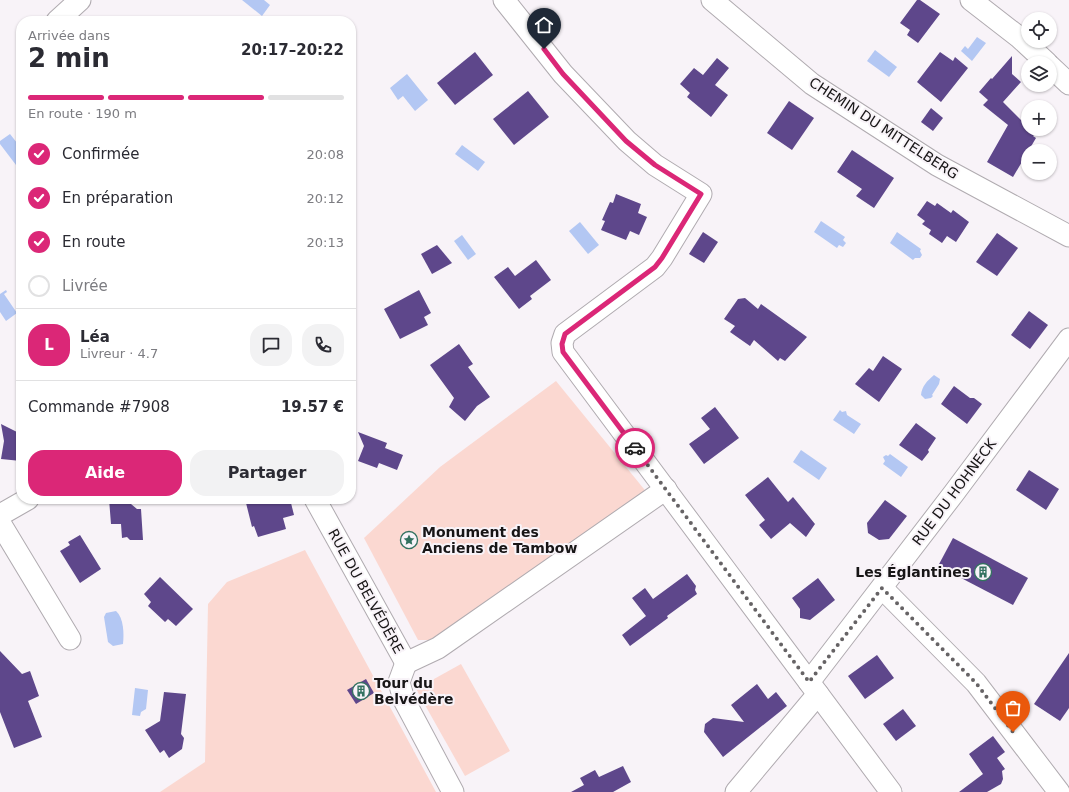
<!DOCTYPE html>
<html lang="fr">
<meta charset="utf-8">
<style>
body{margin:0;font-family:"DejaVu Sans",sans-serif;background:#f2f2f3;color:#2b2b33;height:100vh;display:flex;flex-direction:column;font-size:15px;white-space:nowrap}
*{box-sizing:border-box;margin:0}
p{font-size:13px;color:#7c7c81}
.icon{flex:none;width:22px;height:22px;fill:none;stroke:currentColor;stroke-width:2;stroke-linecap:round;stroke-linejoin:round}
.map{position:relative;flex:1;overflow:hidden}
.details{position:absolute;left:16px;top:16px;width:340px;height:488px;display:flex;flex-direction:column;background:#fff;border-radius:16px;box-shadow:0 1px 3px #0004}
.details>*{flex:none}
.tools{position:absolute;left:1021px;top:12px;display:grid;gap:8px}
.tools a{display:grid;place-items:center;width:36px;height:36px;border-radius:50%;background:#fff;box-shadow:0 1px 3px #0004;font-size:20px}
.pin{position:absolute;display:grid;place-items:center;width:34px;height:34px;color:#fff;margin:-41px -17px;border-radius:50% 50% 50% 0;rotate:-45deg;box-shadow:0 0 4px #0007}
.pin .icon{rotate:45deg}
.courier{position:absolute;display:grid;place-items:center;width:40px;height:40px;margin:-20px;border:3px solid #db2777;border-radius:50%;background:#fff;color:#222;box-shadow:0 1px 5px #0007}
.summary em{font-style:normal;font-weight:800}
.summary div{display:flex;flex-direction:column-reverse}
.summary{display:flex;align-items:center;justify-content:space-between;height:68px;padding:0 12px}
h1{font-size:26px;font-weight:800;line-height:30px}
.bar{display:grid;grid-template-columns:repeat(4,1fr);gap:6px 4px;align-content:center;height:48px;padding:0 12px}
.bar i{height:5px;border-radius:3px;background:#e1e1e2}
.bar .current{background:#db2777}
.bar p{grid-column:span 4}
.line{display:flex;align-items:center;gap:10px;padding:0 12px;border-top:1px solid #e1e1e2}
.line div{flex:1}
.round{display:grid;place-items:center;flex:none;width:42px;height:42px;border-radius:16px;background:#f2f2f3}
ol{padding:0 12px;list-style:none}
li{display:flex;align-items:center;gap:12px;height:44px}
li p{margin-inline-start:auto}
li .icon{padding:4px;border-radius:50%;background:#db2777;color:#fff;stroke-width:4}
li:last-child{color:#7c7c81}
li i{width:22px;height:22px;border:2px solid #e1e1e2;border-radius:50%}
.action{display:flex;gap:8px;margin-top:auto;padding:8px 12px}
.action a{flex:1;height:46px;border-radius:16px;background:#db2777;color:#fff;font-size:16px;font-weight:800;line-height:46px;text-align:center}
.action a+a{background:#f2f2f3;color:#2b2b33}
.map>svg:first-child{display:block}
.green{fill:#fbd8d1}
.water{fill:#b3c7f3}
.building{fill:#5e478b}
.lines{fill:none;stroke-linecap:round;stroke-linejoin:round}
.street-casing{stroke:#b0abb0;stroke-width:23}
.street{stroke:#fff;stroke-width:21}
.done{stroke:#666365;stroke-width:4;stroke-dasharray:0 7.2}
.route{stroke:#db2777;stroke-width:5}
.labels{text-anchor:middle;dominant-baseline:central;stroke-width:4;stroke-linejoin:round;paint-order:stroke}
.street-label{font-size:14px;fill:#171516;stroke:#f8f3f8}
.poi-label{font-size:14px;font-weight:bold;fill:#171516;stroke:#f8f3f8;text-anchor:start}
</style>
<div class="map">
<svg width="1069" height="792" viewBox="0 0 1069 792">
<rect width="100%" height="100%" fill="#f8f3f8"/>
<g class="green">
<polygon points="556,381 648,494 442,634 429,640 418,640 364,538 440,467"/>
<polygon points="305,550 436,792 160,792 205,762 208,604 227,582"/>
<polygon points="461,664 510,751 465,776 416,689"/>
</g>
<g class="water">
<polygon points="242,0 264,0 270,5 262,16"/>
<polygon points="977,37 986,43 972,61 961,51 965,46 968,49"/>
<polygon points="875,50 897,67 889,77 867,61"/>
<polygon points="407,74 428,100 415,111 403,96 398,100 390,88"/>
<polygon points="10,134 21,148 21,165 19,166 18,164 16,165 0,144 0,141"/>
<polygon points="462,145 485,162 478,171 455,154"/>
<polygon points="821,221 845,237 843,240 846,243 843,247 839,245 837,248 814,232"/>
<polygon points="580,222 599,245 588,254 569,231"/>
<polygon points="897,232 921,249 920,251 922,255 920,258 915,258 913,260 890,243"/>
<polygon points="462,235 476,254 468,260 454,241"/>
<polygon points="6,290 7,292 4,294 17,313 6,321 0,312 0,294"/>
<path d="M934,375L940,379L939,384L932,395L933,396L931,398L925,399L921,395C922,386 927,381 934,375Z"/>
<polygon points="840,410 842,412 846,411 847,415 861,424 854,434 833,420"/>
<polygon points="801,450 827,468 819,480 793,462"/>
<polygon points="890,454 908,467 901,477 883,464 885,461 883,457 886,455 888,456"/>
<path d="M116,611C124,618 124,634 123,644L113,646L108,642L104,617L106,613Z"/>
<polygon points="135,688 148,690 146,709 141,712 140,716 132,715"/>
</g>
<g class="building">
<polygon points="917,0 920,0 940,14 918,43 907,35 910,30 900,23"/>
<polygon points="475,52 493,75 455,105 437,83"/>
<polygon points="940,52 953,61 955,57 968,68 941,102 917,82"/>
<polygon points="1012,56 1012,74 1021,82 1003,102 1028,127 1028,129 1035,134 1033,136 1036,138 1013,177 987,162 1008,125 983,105 988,100 979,92 991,78 992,79"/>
<polygon points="717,58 729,68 715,85 728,95 711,117 687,97 690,93 680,84 694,68 703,75"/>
<polygon points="528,91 549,117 514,145 493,119"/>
<polygon points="789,101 814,118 792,150 767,133"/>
<polygon points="931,108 943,118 933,131 921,122"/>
<polygon points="852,150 894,178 874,208 856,196 862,189 837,172"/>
<polygon points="616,194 641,204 638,213 647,217 639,235 630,231 626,240 601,230 605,221 602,220 610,202 613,203"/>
<polygon points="927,201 935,206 937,203 951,213 953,210 969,222 956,242 947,236 942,243 929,234 931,230 922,224 925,221 917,215"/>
<polygon points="703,232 718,242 704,263 689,254"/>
<polygon points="997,233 1018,248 997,276 976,262"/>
<polygon points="437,245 452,263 432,274 421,254"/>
<polygon points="536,260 551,280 530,296 532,299 519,309 494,277 508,267 515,276"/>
<polygon points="419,290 431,313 424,317 428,325 400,339 384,309"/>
<polygon points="745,298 758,309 761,304 807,337 785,361 780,358 778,361 754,340 750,346 730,332 735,326 724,319 738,299"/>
<polygon points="1029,311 1048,325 1030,349 1011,335"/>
<polygon points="459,344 473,364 468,367 490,397 477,406 465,421 449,407 454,398 430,365"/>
<polygon points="883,356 902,369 879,402 855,384 869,368 873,371"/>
<polygon points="954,386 970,398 974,398 982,404 967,424 941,404"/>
<polygon points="715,407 739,438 704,464 689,444 710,429 701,418"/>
<polygon points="916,423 936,438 928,450 929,452 922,461 899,445"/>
<polygon points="1,424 21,434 21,461 1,459 4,441"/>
<polygon points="358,432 387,443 385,448 403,455 397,470 379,463 377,468 358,461 364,446"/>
<polygon points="1029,470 1059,489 1046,510 1016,490"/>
<polygon points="768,477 788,502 793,497 815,524 806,537 790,523 771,539 759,525 765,520 745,495"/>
<polygon points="109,499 125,499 137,509 141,509 143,540 130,540 127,537 122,538 121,524 111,524"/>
<polygon points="245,499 274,499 275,503 290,499 294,515 283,518 286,529 258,537 254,526 252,527"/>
<polygon points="885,500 907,516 889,539 879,540 868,533 867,523"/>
<polygon points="80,535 101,569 80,583 60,551 70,545 68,542"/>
<polygon points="953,538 1028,578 1013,605 938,566"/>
<polygon points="687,574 696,586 695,590 697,594 667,616 668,618 630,646 622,635 646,616 632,598 645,588 653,599"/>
<polygon points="160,577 193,609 176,626 168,619 165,622 148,606 151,602 144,594"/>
<polygon points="818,578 835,600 810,620 800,618 800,609 792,598"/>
<polygon points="0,651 22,674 30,671 39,696 28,701 42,737 14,748 0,712"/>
<polygon points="1069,653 1069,708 1060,721 1034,704"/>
<polygon points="877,655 894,678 865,699 848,676"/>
<polygon points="366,679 374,693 356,704 347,690"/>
<polygon points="757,684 768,699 776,692 787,706 723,757 704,732 705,724 713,718 744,722 731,705"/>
<polygon points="164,692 186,694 181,734 184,738 182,749 169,758 164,750 160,753 145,730 160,721"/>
<polygon points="903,709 916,726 896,741 883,724"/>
<polygon points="993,736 1005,752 997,758 1005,769 1002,771 1003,779 1001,784 987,792 959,792 983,774 969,754"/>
<polygon points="623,766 631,782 613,792 571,792 584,785 580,778 595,770 599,777"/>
</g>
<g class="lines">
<g class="street-casing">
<g id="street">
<polyline points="504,0 563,74 627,141 655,165 701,194 662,258 655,267 565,334 562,343 563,352 891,792"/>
<polyline points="712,0 812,84 937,165 1069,236"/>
<polyline points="971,0 1020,38 1047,63"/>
<polyline points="57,21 80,0"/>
<polyline points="1050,66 1069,84"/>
<polyline points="315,499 406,663"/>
<polyline points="0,515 28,499"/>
<polyline points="0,523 70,639"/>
<polyline points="882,588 976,683 1059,792"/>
<polyline points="406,663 438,648 666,489"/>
<polyline points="406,663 399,682 404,700 453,792"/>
<polyline points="809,682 954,493 1069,339"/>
<polyline points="736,792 818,694"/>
</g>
</g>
<use href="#street" class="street"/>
</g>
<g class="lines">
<polyline class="done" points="635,448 809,682 882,588 976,683 1013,732"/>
<polyline class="route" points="544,49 563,74 626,141 655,165 701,194 662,258 655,267 565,334 562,344 563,352 635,448"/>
</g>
<defs>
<g id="sight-ring" transform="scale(0.9)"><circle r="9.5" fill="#f8f3f8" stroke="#337260" stroke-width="1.5"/><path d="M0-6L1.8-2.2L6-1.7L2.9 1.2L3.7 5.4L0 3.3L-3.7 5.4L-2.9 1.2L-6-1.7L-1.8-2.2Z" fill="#337260"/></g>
<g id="building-ring" transform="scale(0.9)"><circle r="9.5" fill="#f8f3f8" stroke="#337260" stroke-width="1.5"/><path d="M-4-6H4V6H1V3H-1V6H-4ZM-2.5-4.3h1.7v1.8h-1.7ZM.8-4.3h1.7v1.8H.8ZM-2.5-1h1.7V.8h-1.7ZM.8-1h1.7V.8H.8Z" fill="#337260"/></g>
</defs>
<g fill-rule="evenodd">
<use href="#sight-ring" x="409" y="540"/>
<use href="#building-ring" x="983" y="572"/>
<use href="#building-ring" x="361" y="691"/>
</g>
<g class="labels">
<g class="street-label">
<text transform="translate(884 128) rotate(33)">CHEMIN DU MITTELBERG</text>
<text transform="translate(954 492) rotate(-53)">RUE DU HOHNECK</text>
<text transform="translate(366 591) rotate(61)">RUE DU BELVÉDÈRE</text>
</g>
<g class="poi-label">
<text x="422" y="532">Monument des<tspan x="422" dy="16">Anciens de Tambow</tspan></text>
<text x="970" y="572" text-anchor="end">Les Églantines</text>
<text x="374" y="683">Tour du<tspan x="374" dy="16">Belvédère</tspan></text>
</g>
</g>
</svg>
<div class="tools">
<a><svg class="icon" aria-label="locate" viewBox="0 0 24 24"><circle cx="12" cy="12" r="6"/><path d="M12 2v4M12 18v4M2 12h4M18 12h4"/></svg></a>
<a><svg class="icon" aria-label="layers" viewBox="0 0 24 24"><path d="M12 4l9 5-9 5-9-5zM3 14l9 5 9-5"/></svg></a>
<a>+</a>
<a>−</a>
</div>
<div class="pin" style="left:1013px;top:732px;background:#ea580c"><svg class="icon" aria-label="bag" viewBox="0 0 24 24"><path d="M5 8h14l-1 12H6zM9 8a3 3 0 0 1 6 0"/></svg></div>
<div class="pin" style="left:544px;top:49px;background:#1f2937"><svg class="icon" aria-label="home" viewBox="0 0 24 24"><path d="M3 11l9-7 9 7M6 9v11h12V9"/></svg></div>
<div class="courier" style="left:635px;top:448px"><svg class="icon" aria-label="car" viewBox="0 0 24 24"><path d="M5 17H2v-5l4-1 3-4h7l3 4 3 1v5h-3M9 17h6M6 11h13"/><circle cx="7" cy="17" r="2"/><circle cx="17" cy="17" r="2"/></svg></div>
<section class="details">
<div class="summary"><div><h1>2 min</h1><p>Arrivée dans</p></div><em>20:17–20:22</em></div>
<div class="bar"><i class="current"></i><i class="current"></i><i class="current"></i><i></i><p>En route · 190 m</p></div>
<ol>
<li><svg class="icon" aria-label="check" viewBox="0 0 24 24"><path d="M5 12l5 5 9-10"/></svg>Confirmée<p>20:08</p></li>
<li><svg class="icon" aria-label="check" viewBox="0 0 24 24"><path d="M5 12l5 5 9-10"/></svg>En préparation<p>20:12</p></li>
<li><svg class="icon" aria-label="check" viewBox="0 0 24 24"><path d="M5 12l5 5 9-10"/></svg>En route<p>20:13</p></li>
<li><i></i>Livrée</li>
</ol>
<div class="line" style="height:72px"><b class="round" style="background:#db2777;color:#fff">L</b><div><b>Léa</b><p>Livreur · 4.7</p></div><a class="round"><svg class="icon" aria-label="chat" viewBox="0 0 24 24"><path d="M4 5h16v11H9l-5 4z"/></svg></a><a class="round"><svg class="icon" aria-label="phone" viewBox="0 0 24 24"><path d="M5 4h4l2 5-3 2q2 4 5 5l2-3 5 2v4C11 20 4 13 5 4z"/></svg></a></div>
<div class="line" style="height:52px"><div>Commande #7908</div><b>19.57 €</b></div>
<div class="action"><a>Aide</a><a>Partager</a></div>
</section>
</div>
